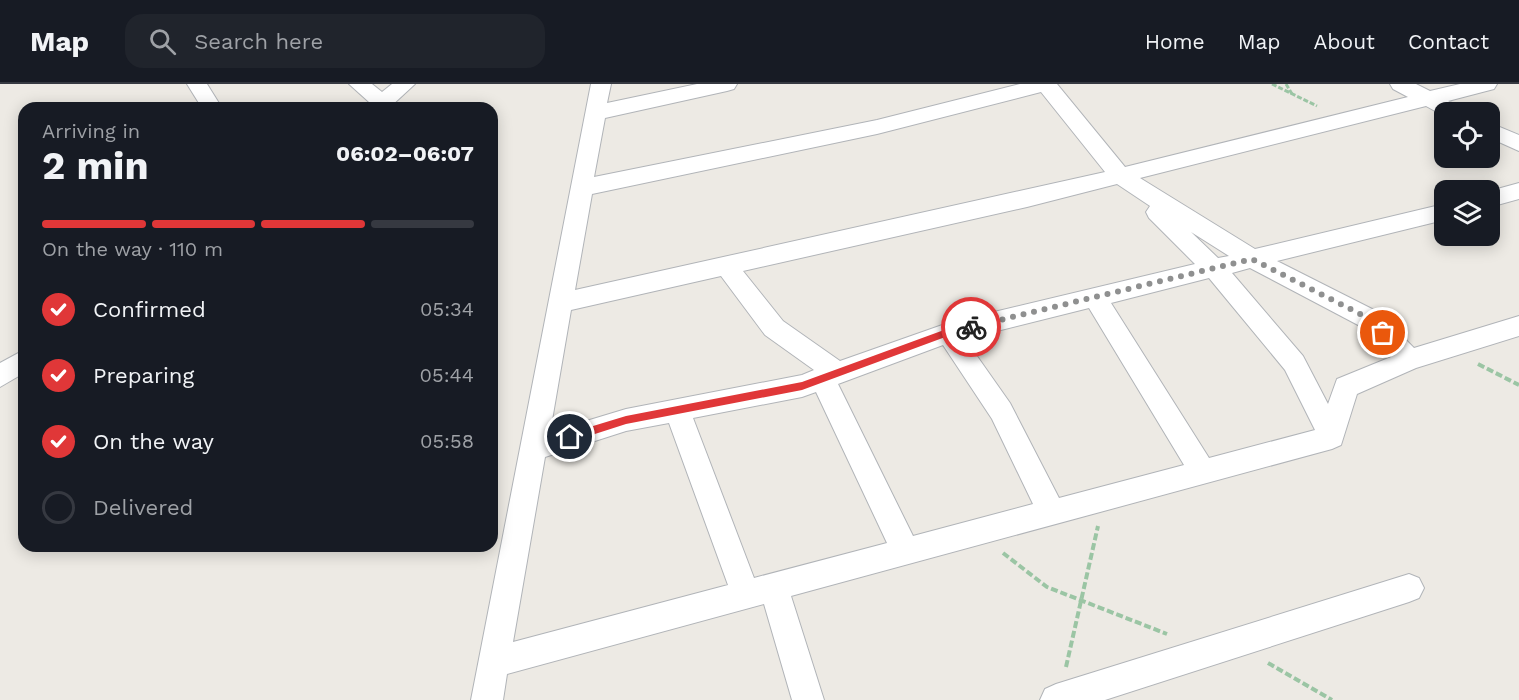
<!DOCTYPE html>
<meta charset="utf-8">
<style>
body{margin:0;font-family:"Work Sans",sans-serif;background:#20242c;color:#f1f3f6;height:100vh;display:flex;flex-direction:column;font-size:22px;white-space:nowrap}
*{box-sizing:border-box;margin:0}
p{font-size:20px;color:#9ea1a6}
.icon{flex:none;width:33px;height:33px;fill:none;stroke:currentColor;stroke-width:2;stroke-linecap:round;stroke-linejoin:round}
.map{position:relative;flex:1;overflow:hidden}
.details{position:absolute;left:18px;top:18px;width:480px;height:450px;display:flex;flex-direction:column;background:#171b24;border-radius:18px;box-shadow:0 3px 15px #0003}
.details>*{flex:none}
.buttons{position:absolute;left:1434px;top:18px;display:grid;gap:12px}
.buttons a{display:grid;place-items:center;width:66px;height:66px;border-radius:12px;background:#171b24;box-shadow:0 3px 15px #0003;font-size:30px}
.pin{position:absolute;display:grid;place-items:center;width:51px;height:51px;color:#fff;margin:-26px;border:3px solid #fff;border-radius:50%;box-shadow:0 2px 6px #0007}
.courier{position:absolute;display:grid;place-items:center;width:60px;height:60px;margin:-30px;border:4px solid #e03738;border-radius:50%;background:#fff;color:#222;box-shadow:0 2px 8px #0007}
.overview em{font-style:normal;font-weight:700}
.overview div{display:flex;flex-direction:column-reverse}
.overview{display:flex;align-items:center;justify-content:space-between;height:102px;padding:0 24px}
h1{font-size:39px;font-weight:700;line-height:45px}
.bar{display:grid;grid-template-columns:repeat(4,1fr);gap:9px 6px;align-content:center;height:72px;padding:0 24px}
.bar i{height:8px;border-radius:4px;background:#363941}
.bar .current{background:#e03738}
.bar p{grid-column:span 4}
ol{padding:0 24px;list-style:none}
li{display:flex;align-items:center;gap:18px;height:66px}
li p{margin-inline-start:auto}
li .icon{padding:6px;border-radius:50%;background:#e03738;color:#fff;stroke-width:4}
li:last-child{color:#9ea1a6}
li i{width:33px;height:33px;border:3px solid #363941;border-radius:50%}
header{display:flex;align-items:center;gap:36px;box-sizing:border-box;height:84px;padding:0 30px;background:#171b24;border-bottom:2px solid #363941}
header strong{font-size:28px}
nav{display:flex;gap:33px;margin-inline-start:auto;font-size:21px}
.search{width:420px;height:54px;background:#20242c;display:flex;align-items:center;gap:15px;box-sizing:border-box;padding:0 21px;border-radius:18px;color:#9ea1a6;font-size:22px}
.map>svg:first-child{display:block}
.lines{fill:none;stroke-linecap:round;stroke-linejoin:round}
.street-casing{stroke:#b1b4b8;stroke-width:2}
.path-far1{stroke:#9bc5a4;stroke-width:3;stroke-dasharray:5 2;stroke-linecap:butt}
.path{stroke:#9bc5a4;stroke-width:4;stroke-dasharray:7 3;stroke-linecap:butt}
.street{fill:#fff;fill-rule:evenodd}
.route{fill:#e03738}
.done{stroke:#8f9090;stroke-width:6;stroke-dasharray:0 10.8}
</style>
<header>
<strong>Map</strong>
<div class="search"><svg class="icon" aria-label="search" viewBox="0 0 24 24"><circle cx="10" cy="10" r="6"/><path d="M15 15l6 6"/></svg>Search here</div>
<nav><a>Home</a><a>Map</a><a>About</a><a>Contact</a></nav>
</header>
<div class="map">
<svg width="1519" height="616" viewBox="0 0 1519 616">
<rect width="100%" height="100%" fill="#edeae4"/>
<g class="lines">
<g class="street-casing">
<g id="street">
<polygon points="187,0 207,0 222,24 202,24"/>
<polygon points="349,0 372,0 382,8 392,0 415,0 389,24 365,24 369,18"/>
<path d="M591,0H611L607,19L697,0H737L734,5L727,7L605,34L594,93L877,36L1020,0H1057L1125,83L1408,13L1393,5L1390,0H1416L1430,7L1460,0H1497L1494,5L1448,17L1460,23L1463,28H1444V32L1426,22L1140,94L1255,165L1444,120V136L1277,177L1378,228L1414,264L1519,232V252L1416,284L1357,310L1341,361L1332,365L791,512L824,616H792L764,520L507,590L503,616H471ZM1041,8L1105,88L575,206L592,110L877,50ZM1117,100L1150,122L1146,128L1149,134L1195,180L948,239L840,277L783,237L743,187L1027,123ZM1191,148L1229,172L1218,174ZM1250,184L1360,242L1391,273L1337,295L1328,320L1303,272L1232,189ZM721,192L765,251L814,286L802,291L626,325L550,348L571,226ZM1209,194L1285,286L1315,346L1209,374L1111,219ZM1089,224L1184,381L1059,414L1010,319L965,255ZM943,261L992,335L1033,420L913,452L838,300ZM816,308L887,459L754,494L693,334L802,313ZM669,339L728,501L513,558L545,373L626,347Z"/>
<polygon points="1490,39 1519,51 1519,67 1490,54"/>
<polygon points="1519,99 1519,115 1490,123 1490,107"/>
<polygon points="24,266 24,289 0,303 0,279"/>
<polygon points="1409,490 1419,494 1424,504 1419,514 1409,518 1105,616 1040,616 1045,605 1056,600"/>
</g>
</g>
<g class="path-far1">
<polyline points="1272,0 1317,22"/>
<polyline points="1286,0 1292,10"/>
</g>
<g class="path">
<polyline points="1478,280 1519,301"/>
<polyline points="1003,469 1047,503 1167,550"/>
<polyline points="1268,579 1332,616"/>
<polyline points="1066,583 1098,442"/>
</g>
<use href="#street" class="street"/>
</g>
<polygon class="route" points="971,239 974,240 974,246 948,252 802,306 626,340 570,358 565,353 570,349 626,332 802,298 944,246"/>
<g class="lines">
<polyline class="done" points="971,243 1252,175 1370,235 1383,249"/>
</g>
</svg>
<div class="buttons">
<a><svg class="icon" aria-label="locate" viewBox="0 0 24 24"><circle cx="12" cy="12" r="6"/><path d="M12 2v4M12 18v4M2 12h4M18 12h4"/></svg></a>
<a><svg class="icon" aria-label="layers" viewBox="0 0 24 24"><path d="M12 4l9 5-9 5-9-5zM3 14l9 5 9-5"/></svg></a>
</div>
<div class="pin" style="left:1383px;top:249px;background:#ea580c"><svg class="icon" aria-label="bag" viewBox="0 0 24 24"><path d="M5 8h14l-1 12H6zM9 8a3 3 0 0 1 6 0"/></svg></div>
<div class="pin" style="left:570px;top:353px;background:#1f2937"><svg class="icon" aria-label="home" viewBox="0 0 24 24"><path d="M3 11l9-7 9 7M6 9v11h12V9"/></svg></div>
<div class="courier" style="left:971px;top:243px"><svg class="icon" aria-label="bike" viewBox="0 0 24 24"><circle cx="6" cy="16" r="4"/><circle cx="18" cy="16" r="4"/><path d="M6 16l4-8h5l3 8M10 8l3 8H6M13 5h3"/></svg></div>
<section class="details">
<div class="overview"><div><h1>2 min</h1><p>Arriving in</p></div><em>06:02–06:07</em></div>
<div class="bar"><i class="current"></i><i class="current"></i><i class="current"></i><i></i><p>On the way · 110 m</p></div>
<ol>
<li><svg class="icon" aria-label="check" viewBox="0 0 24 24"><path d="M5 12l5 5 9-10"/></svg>Confirmed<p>05:34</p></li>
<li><svg class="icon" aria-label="check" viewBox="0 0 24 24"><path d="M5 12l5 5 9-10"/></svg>Preparing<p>05:44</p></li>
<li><svg class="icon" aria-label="check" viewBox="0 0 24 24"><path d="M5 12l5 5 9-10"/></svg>On the way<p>05:58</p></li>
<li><i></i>Delivered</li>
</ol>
</section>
</div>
